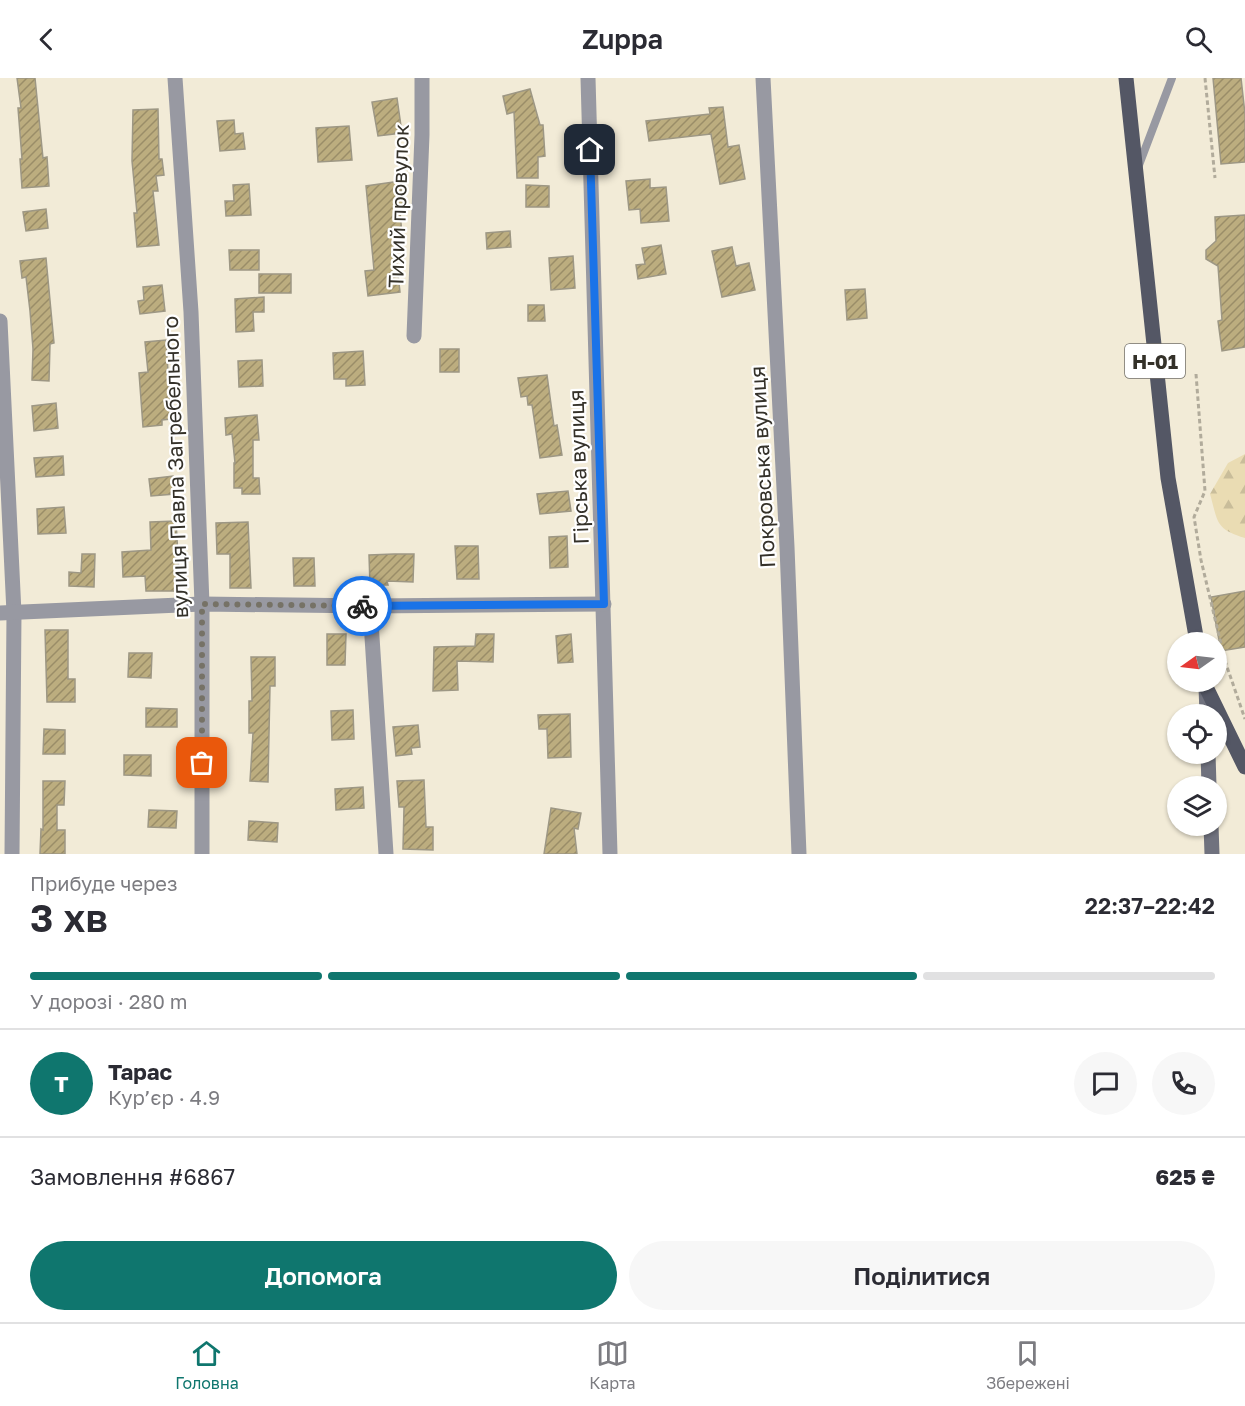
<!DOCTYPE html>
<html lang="uk">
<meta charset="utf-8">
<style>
body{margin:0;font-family:"Golos Text",sans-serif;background:#f7f7f7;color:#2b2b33;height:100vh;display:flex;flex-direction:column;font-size:22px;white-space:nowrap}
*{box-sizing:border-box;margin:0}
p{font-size:20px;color:#7c7c81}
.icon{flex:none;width:33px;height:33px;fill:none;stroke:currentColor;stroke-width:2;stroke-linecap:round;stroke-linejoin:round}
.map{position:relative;height:776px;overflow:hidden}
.panel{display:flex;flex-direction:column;background:#fff;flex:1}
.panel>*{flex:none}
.needle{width:39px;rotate:256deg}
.controls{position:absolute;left:1167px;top:554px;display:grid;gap:12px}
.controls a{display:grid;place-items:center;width:60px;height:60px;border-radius:50%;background:#fff;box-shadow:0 2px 4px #0004;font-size:30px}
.pin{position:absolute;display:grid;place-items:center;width:51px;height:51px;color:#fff;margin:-26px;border-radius:12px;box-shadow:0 3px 9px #0006}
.courier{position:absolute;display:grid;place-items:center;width:60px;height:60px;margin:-30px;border:4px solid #1a73e8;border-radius:50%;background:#fff;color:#222;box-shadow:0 2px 8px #0007}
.overview em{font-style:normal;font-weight:600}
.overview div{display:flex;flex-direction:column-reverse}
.overview{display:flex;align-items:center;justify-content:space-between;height:102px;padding:0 30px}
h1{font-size:39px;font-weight:600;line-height:45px}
.bar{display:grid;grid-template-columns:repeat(4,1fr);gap:9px 6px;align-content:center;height:72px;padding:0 30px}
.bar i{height:8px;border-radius:4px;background:#e1e1e2}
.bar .on{background:#0f766e}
.bar p{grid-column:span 4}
.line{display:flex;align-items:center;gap:15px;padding:0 30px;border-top:2px solid #e1e1e2}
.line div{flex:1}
.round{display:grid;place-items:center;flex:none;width:63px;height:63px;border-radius:32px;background:#f7f7f7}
.button{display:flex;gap:12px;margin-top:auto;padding:12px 30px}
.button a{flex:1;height:69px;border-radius:36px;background:#0f766e;color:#fff;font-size:24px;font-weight:600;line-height:69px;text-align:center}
.button a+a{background:#f7f7f7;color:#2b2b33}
header{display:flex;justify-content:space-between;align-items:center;height:78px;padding:0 30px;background:#fff;font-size:27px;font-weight:600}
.tabs{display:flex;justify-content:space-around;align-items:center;height:84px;border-top:2px solid #e1e1e2;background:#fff;font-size:16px;color:#7c7c81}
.tabs a{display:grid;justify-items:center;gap:3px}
.tabs .on{color:#0f766e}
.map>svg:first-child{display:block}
.forest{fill:url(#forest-firs)}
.building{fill:url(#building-hatch);stroke:#9d9784;stroke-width:1.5}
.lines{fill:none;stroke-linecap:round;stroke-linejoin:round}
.path{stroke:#b1ab9b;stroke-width:3;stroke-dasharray:4.5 3;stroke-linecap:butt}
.lane{stroke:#9899a2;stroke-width:8}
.street{stroke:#9899a2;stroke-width:15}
.secondary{stroke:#70727e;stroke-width:15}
.primary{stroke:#545765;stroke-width:15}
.done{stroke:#767266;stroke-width:6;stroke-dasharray:0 10.8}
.route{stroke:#1a73e8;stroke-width:8}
.labels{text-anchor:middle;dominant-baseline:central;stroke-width:4.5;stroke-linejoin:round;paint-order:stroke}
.shield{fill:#fff;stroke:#716f69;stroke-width:1.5}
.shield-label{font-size:20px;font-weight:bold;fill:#343129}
.street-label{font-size:21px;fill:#343129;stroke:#fff}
</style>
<header><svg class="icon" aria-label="back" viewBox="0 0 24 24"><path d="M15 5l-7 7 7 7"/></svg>Zuppa<svg class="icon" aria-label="search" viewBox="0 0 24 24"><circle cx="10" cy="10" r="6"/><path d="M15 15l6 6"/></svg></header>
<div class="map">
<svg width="1245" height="776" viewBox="0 0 1245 776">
<defs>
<pattern id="forest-firs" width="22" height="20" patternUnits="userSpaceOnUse" patternTransform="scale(1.5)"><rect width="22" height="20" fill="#eadcb3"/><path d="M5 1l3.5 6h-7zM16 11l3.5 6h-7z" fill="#c9bd9a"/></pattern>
<pattern id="building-hatch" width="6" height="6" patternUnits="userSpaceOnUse" patternTransform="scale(1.5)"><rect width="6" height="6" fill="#bcad7f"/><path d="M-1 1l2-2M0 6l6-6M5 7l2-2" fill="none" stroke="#9a8d68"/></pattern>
</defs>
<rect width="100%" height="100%" fill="#f2ebd7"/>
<path class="forest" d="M1245,376V460C1215,451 1218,444 1210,416L1228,385Z"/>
<g class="building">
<polygon points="17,0 35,0 43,80 47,79 49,108 22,110 20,81 22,81 18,30 21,30"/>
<polygon points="1213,0 1241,0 1245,36 1245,84 1221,86"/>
<polygon points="530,11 540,47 543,47 545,78 538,79 538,100 517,100 514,34 507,36 503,18"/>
<polygon points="397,20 402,55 378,58 372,24"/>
<polygon points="723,29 728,69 739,67 745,101 720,106 711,56 649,63 646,43 710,36 709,30"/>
<polygon points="158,31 159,81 162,81 164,97 156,98 158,113 153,113 159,167 137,169 134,135 137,135 132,83 133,32"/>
<polygon points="234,42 235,56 243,55 245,71 220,73 217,43"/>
<polygon points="349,48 352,82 318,84 316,50"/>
<polygon points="650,101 650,110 666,109 669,143 641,145 640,131 629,132 626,103"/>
<polygon points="400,103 404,133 400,133 403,169 395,170 400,214 368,218 365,193 374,192 366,108"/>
<polygon points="249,106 251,137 226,138 225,123 234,123 233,107"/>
<polygon points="526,107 549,108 549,129 526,129"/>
<polygon points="46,131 48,150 26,153 23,134"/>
<polygon points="1245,137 1245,269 1222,273 1218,243 1222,242 1218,188 1206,181 1206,172 1216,163 1215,139"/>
<polygon points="510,153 511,169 487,171 486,155"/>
<polygon points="661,167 666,196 638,201 636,187 645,186 642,170"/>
<polygon points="732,169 736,188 749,185 755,212 722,219 712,173"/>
<polygon points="229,172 259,172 259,192 230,192"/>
<polygon points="573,178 575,210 551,212 549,180"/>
<polygon points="46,180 54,265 50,266 49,303 32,302 33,271 30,233 26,199 22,200 20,183"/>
<rect x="259" y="196" width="32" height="19"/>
<polygon points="162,207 165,233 140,236 138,223 144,222 143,209"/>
<polygon points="865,211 867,240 847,242 845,212"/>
<polygon points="264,219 264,234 253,234 254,253 236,254 235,221"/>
<polygon points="528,227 544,227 545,243 528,243"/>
<polygon points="166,262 171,341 162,342 162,347 143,349 139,295 148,294 145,264"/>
<rect x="440" y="271" width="19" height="23"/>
<polygon points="363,273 365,307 346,308 346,301 334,301 333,275"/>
<polygon points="262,282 263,308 239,309 238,283"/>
<polygon points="547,297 554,348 557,347 562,377 540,380 532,327 528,327 527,318 521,319 518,300"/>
<polygon points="56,325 58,350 34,353 32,328"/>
<polygon points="257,337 259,362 253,362 253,400 259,400 260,416 242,416 242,410 234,410 234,385 235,385 232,356 226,357 225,340"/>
<polygon points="63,378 64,397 36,399 34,380"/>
<polygon points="173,398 175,416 151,418 149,401"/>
<polygon points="568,413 571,433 540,436 537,416"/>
<polygon points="64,429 66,455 38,456 37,431"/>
<polygon points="176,443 180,513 146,513 145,498 123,499 122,474 151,472 150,444"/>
<polygon points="248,444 251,510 230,510 230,476 217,476 216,445"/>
<polygon points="567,458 568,489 550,490 549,459"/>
<polygon points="455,468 478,468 479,501 457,501"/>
<polygon points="82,476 95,476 94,509 69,508 69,494 81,495"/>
<polygon points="394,476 414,476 413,504 387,503 388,507 370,507 369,477"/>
<polygon points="293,480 314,480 315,508 294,508"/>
<polygon points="1245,513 1245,569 1221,573 1211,519"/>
<polygon points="45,552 68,552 68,601 75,601 75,624 47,624"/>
<polygon points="327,556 346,556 345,587 327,587"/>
<polygon points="476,556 494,556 493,584 457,583 458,612 433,613 434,569 475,568"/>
<polygon points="571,556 573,584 558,585 556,558"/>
<polygon points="129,575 152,575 151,600 128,599"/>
<polygon points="251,579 275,579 275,608 270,608 268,704 250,703 253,655 249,655 249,623 252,623"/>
<polygon points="146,630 177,631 177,649 146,649"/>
<polygon points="353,632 354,661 332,662 331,633"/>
<polygon points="570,636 571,679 548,680 547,651 539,651 538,637"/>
<polygon points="418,647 420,669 411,670 412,676 396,678 393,649"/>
<polygon points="44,651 65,652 65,676 43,676"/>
<polygon points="124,677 151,677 151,698 124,697"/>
<polygon points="424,702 426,749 433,749 433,772 403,771 404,729 399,729 397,703"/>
<polygon points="43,703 65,703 64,727 57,727 57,752 65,752 65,776 40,776 41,751 43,752"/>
<polygon points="363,709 364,730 336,732 335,711"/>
<polygon points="551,730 581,735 578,751 574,750 577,776 544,776"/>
<polygon points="149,732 177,733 176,750 148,749"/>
<polygon points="249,743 278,745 277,764 248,762"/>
</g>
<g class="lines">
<g class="path">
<polyline points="1205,0 1215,100"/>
<polyline points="1196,296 1205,413 1194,439 1201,482 1225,583 1245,641"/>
</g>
<polyline class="lane" points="1139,87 1172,0"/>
<g class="street">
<polyline points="175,0 191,234 202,526 202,776"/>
<polyline points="588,0 610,776"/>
<polyline points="763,0 787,469 799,776"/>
<polyline points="0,243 14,535 12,776"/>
<polyline points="414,258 422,57 422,0"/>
<polyline points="370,528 386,776"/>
<polyline points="0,535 202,526 370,528 604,526"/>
</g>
<g class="secondary">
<polyline points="1206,609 1207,636"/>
<polyline points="1208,675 1209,708"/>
<polyline points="1211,747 1212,776"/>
</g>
<g class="primary">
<polyline points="1126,0 1168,400 1197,564"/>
<polyline points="1205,603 1206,609 1245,689"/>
</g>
</g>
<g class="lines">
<polyline class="done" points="202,685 202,526 362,528"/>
<polyline class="route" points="362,528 604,526 590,72"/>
</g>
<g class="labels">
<rect class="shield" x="1125" y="266" width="60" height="34" rx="4.5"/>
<g class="shield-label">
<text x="1155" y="283">Н-01</text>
</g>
<g class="street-label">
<text transform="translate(398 128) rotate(-88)">Тихий провулок</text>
<text transform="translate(175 389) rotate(-92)">вулиця Павла Загребельного</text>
<text transform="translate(578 389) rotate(-92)">Гірська вулиця</text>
<text transform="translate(762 389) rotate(-93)">Покровська вулиця</text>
</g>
</g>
</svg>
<div class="controls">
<a><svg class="needle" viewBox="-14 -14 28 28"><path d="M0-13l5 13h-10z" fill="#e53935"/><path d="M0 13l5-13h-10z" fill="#7c7c81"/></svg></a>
<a><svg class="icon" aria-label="locate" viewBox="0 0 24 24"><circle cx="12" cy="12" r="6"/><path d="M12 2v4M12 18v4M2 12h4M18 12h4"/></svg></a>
<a><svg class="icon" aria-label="layers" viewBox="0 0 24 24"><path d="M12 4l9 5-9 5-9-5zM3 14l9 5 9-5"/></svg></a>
</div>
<div class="pin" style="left:202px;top:685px;background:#ea580c"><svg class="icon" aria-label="bag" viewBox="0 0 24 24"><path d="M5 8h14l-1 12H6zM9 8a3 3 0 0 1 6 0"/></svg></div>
<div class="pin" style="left:590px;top:72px;background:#1f2937"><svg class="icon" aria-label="home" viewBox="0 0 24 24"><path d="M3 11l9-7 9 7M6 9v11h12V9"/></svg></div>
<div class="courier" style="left:362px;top:528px"><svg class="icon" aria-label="bike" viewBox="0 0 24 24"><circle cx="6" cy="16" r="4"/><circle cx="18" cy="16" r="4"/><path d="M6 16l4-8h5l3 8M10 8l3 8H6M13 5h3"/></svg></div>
</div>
<section class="panel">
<div class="overview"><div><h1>3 хв</h1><p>Прибуде через</p></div><em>22:37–22:42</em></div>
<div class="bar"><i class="on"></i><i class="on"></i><i class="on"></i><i></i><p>У дорозі · 280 m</p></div>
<div class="line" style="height:108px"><b class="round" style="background:#0f766e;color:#fff">Т</b><div><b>Тарас</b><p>Кур’єр · 4.9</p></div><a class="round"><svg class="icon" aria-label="chat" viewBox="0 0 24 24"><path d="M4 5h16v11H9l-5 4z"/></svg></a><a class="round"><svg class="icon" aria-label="phone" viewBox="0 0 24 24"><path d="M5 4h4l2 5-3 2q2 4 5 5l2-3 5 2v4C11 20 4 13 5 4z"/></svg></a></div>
<div class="line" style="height:78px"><div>Замовлення #6867</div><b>625 ₴</b></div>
<div class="button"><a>Допомога</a><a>Поділитися</a></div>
</section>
<nav class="tabs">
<a class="on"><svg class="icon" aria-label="home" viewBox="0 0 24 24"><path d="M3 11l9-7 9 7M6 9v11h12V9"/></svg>Головна</a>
<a><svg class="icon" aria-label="map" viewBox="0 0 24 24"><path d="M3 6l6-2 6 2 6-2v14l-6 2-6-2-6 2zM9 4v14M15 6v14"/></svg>Карта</a>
<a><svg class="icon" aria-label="saved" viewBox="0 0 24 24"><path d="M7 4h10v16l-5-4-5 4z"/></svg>Збережені</a>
</nav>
